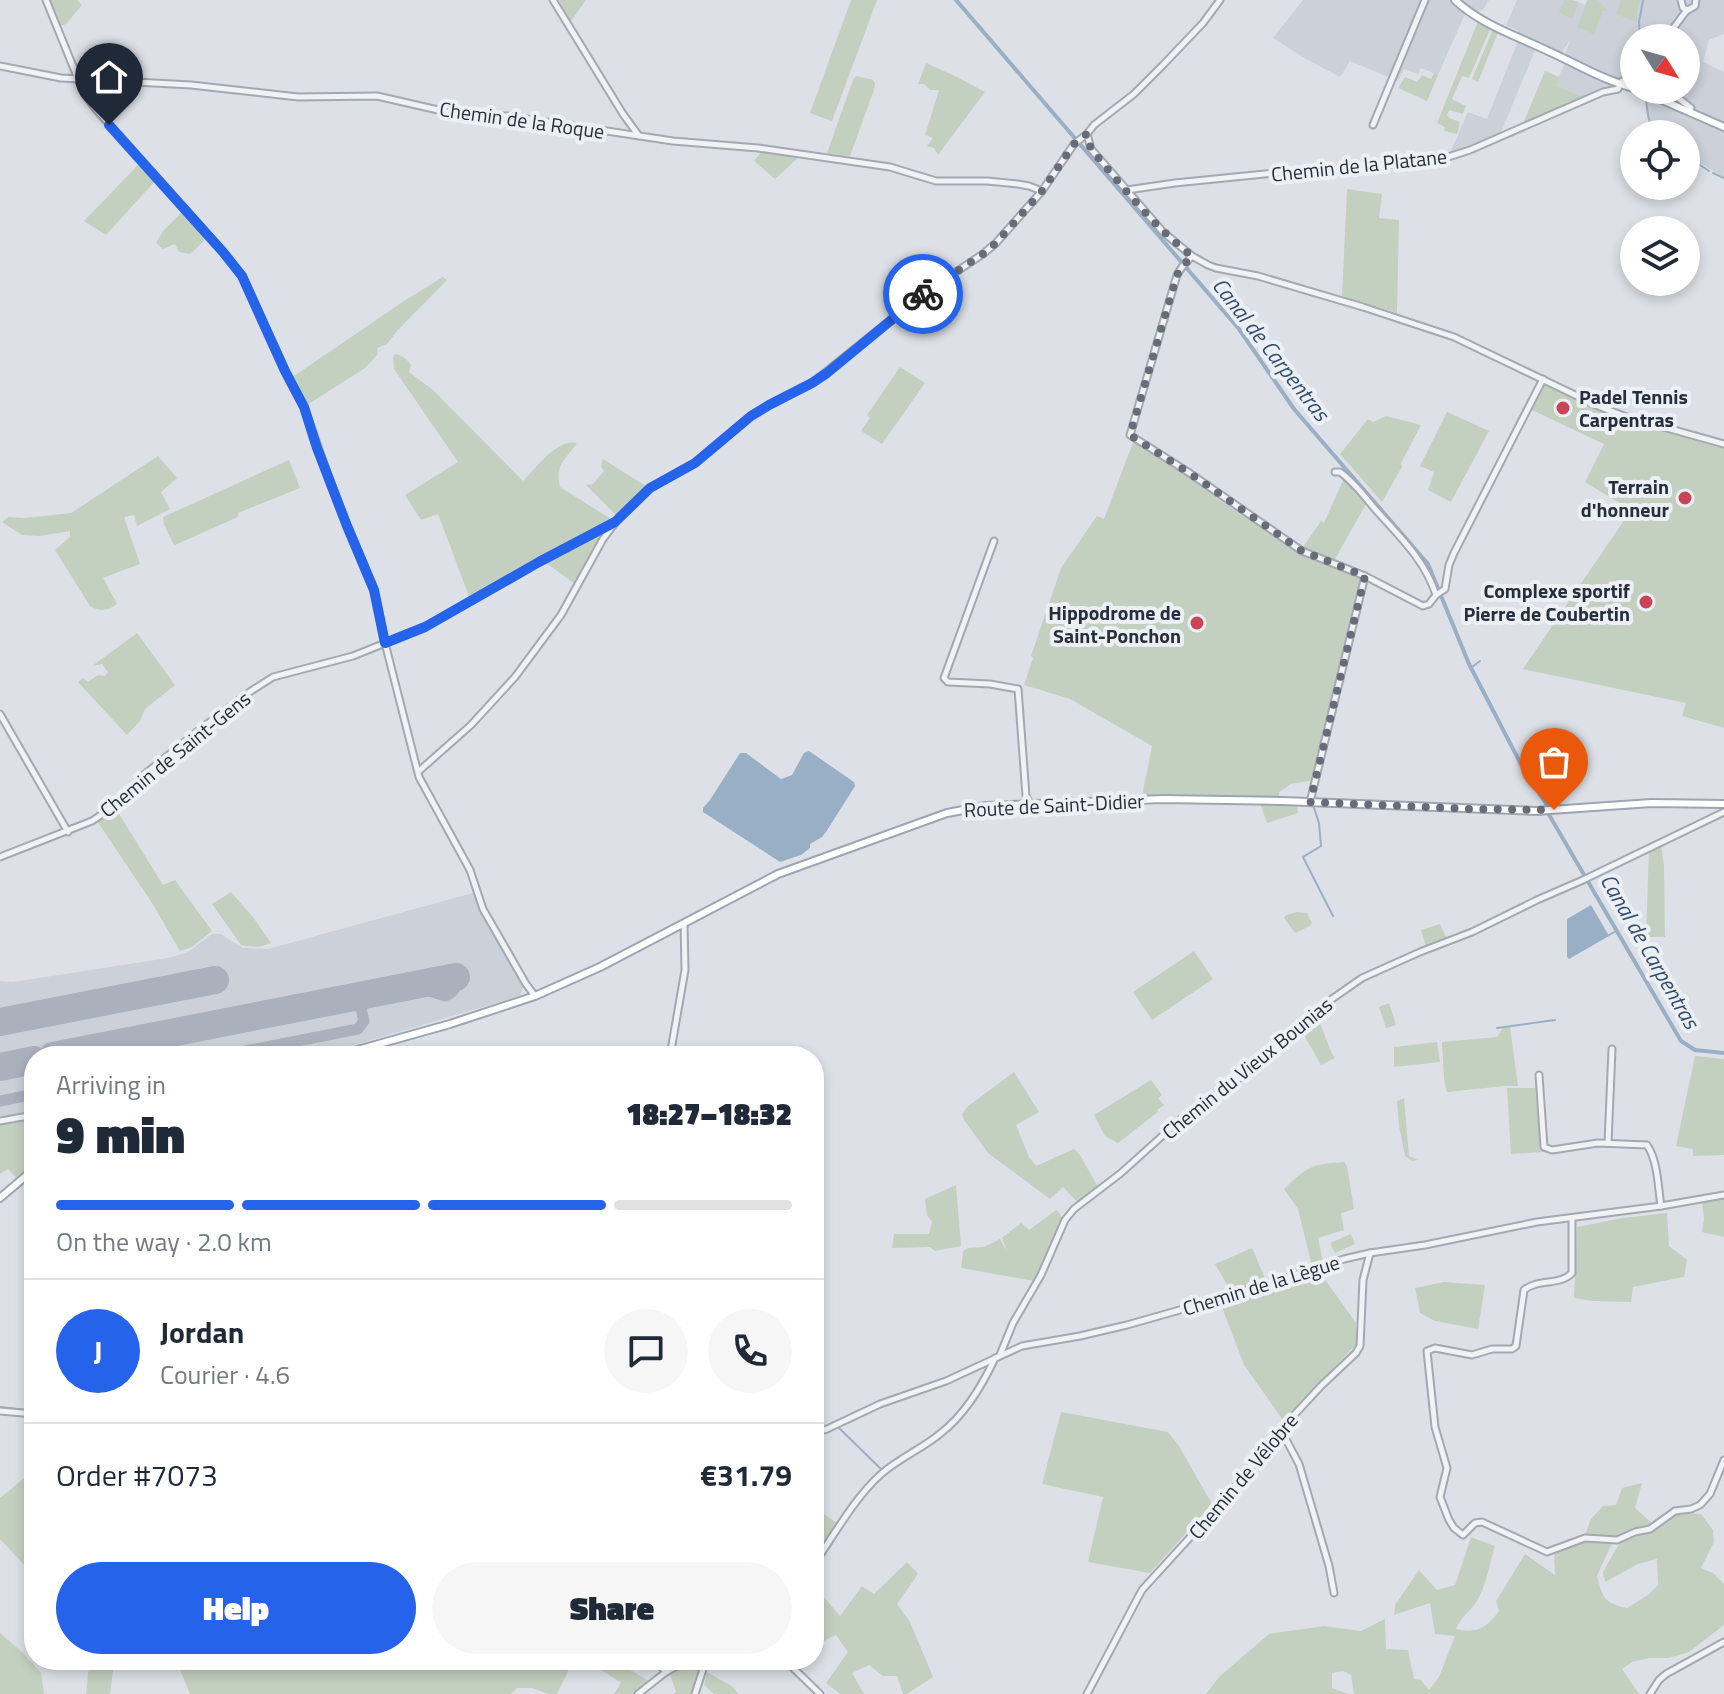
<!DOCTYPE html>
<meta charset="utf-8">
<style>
body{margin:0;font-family:"Titillium Web",sans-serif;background:#f6f6f7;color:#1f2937;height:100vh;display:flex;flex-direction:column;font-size:30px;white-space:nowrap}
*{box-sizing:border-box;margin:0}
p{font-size:26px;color:#747a83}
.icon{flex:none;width:44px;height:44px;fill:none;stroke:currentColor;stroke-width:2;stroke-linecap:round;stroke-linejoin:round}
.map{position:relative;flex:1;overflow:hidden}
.details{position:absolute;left:24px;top:1046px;width:800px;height:624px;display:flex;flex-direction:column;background:#fff;border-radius:32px;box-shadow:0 4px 12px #0003}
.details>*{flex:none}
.needle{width:52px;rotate:127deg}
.controls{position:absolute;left:1620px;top:24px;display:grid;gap:16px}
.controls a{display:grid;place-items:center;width:80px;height:80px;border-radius:50%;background:#fff;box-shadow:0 4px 12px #0003;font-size:40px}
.pin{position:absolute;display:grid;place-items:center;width:68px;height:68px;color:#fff;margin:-82px -34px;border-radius:50% 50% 50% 0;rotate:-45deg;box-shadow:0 0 8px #0007}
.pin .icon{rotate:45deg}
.courier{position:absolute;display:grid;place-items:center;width:80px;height:80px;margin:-40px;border:6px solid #2563eb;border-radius:50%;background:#fff;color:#222;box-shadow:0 2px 10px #0007}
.overview em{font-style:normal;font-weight:800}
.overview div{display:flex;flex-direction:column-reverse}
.overview{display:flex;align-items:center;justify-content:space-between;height:136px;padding:0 32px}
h1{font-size:52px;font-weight:800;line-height:60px}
.bar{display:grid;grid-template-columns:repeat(4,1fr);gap:12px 8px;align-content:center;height:96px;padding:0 32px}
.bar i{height:10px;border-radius:6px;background:#e0e1e3}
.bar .active{background:#2563eb}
.bar p{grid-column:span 4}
.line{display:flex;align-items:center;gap:20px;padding:0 32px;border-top:2px solid #e0e1e3}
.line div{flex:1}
.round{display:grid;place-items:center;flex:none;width:84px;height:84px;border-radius:42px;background:#f6f6f7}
.primary-button{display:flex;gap:16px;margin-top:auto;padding:16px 32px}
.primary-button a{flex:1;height:92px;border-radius:48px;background:#2563eb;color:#fff;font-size:32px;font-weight:800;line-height:92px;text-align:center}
.primary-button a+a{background:#f6f6f7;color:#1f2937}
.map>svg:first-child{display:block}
.built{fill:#cbd0d9}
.green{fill:#c3d0bf}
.water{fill:#99afc6}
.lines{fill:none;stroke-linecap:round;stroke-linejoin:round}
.stream{stroke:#99afc6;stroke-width:2}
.canal{stroke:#99afc6;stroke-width:4}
.taxiway{stroke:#aab0bc;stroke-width:11}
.runway{stroke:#aab0bc;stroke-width:28}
.minor-casing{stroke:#a3a8b1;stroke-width:9}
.major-casing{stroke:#9da5b2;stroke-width:10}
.minor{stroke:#f0f2f5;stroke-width:5}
.major{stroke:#fff;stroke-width:6}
.done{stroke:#676d78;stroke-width:8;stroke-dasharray:0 14.4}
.route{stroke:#2563eb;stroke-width:10}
.poi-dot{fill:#ca4457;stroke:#ecf0f5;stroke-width:3}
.labels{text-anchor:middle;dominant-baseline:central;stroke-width:8;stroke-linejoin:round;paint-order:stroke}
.street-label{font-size:20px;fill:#272f3d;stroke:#ecf0f5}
.poi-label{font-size:20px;font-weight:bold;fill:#272f3d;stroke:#ecf0f5;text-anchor:end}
.water-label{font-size:22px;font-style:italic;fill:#324d70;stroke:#ecf0f5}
</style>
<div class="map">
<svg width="1724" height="1694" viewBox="0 0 1724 1694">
<rect width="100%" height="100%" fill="#dde1e7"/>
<g class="built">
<polygon points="1303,0 1489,0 1483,10 1465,14 1438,75 1421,68 1418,74 1404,69 1398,81 1350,61 1340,77 1306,59 1273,38"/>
<polygon points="1517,0 1573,0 1585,5 1587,0 1724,0 1724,34 1709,40 1703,62 1724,72 1724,177 1686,155 1686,134 1657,134 1652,129 1649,118 1646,90 1686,90 1686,38 1641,38 1640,24 1636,22 1638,24 1639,38 1634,38 1634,82 1629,80 1584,98 1554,87 1565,63 1565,54 1571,38 1562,53 1540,41 1535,50 1500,135 1475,147 1449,155 1468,112 1487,119 1520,36 1517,30 1506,25"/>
<polygon points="473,893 492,932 523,987 520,996 317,1056 34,1056 34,1112 0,1117 0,981 13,982 168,958 188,952 212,934 221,934 243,948 268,949"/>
</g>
<g class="green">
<polygon points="49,0 77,0 82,5 66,24 60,26"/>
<polygon points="559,0 586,0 571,21"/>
<polygon points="851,0 877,0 832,121 810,113"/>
<polygon points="1564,0 1579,2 1572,19 1559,12"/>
<polygon points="1588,0 1598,0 1607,11 1603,11 1594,34 1577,27"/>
<polygon points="1621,0 1640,0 1637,10 1637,22 1616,14"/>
<polygon points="1479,19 1492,25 1469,78 1462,76 1452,99 1466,106 1463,114 1449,110 1447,115 1449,118 1460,122 1457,134 1444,131 1445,127 1437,123"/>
<polygon points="1494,27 1499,30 1478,82 1472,79"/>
<polygon points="926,63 955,76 985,92 938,155 934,148 927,146 933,138 925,135 939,90 930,90 924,84 918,84"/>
<path d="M1545,71L1559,77L1556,86L1585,98C1566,107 1538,115 1522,126Z"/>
<polygon points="1434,73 1438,75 1427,101 1398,88 1405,77 1417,82 1422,75 1431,79"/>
<polygon points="856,76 873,80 875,83 874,90 850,156 827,153 853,80"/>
<polygon points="765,151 799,157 775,179 754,161 761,152"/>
<polygon points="140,163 156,180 106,235 84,221"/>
<polygon points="1347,189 1382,194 1379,218 1399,220 1397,313 1342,296"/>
<polygon points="183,211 203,231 204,241 190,254 179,252 175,244 163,249 156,243 163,231"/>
<polygon points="443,277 447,280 397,331 387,344 377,348 378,354 365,368 307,405 291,378 404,301"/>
<path d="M395,354C402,355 408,360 411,365L409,372L433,390L523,481C536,468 557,438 577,443C564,462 555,464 560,487L611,519L470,599L438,514L421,520L405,495L458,462L394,369L393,356Z"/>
<polygon points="900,367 925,383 882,444 861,431 870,418 867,415"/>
<polygon points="1544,382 1596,407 1724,446 1724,728 1682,716 1686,703 1523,669 1631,510 1585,482 1604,444 1530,409"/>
<polygon points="1447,412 1489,431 1451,502 1428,490 1434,472 1420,466"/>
<polygon points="1386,416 1421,425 1401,463 1402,467 1382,502 1340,454 1368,419 1373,422"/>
<polygon points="1134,440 1167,460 1216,494 1216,498 1304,556 1358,575 1361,579 1315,780 1291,784 1279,792 1279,797 1142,796 1152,746 1070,699 1024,685 1033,658 1031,656 1061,568 1097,516 1104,519"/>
<path d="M158,456L177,478L161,492L170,509L137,526L134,515L124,517L140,564L103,578L117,604C108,611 100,612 90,606L55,550L70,537V531L40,536L22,535L2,522L8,517L25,518L71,513Z"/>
<polygon points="603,459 649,488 618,517 586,485 593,484 604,471 601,466"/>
<polygon points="289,460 300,488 238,513 238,517 175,545 173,543 164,525 163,517"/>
<polygon points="1344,478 1366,504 1334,561 1303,547 1321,521 1324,523"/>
<polygon points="602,532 602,537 576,585 545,562"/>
<polygon points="137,633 175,685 145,709 140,721 127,735 78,682 83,678 88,682 98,675 105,676 108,672 102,664 92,666"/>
<polygon points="1260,803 1297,805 1298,813 1267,823"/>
<polygon points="116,809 163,885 175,880 212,931 192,947 180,951 152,903 97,821 108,817"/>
<polygon points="1661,844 1664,866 1665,937 1646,937 1649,849"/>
<path d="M231,892L253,917L271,943C260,948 253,947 241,945L212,904Z"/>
<polygon points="1297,912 1307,913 1312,923 1310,926 1295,933 1284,918 1286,915"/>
<polygon points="1440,924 1447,939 1426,947 1421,930"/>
<polygon points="1194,951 1213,979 1152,1020 1133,992"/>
<polygon points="1389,1003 1396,1025 1386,1028 1379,1007"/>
<polygon points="1317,1015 1332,1054 1335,1058 1321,1065 1300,1028"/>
<polygon points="1510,1027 1518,1086 1504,1086 1447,1092 1444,1079 1442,1042 1497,1037 1503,1028"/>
<polygon points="1437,1042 1440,1062 1394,1067 1394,1047"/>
<polygon points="1695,1056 1724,1059 1724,1155 1693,1156 1693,1149 1676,1146"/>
<polygon points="1014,1072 1039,1112 1016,1125 1029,1157 1036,1166 1074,1149 1080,1155 1098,1187 1078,1203 1063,1187 1050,1199 988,1153 964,1120 962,1114 967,1107"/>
<polygon points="1151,1080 1162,1095 1158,1098 1164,1105 1157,1110 1158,1112 1118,1143 1105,1136 1094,1115"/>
<polygon points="1507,1088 1535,1088 1540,1142 1545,1151 1543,1152 1511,1154"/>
<polygon points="1404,1098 1409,1156 1418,1160 1412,1161 1405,1156 1399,1126 1397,1101"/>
<polygon points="34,1119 34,1165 18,1180 8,1169 0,1174 0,1124"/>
<path d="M1344,1162L1347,1166L1354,1209L1341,1213L1344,1230L1318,1238L1323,1262L1312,1266L1298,1209L1284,1189C1307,1167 1311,1164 1344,1162Z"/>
<polygon points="956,1185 961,1246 935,1251 930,1247 892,1248 894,1234 929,1234 932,1222 927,1215 925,1199"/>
<polygon points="1724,1197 1724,1237 1702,1232 1704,1219 1702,1202"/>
<polygon points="1056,1210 1059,1212 1063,1221 1034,1281 961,1268 963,1251 968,1248 984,1247 1000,1239 1007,1251 1002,1238 1021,1223 1029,1230"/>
<polygon points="1667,1213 1669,1246 1687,1260 1684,1277 1633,1287 1631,1302 1593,1301 1574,1298 1577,1227 1623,1218"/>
<polygon points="1351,1234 1355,1244 1335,1253 1330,1243"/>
<polygon points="1252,1248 1267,1283 1232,1293 1215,1264"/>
<polygon points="1319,1271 1356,1323 1356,1345 1283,1420 1244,1365 1220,1302"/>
<polygon points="1444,1282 1485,1285 1478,1329 1435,1321 1420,1313 1415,1288"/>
<polygon points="1061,1412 1168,1432 1179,1446 1212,1504 1150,1573 1088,1562 1103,1497 1042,1484"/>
<polygon points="34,1470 34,1564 29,1570 0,1539 0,1498"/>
<polygon points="1642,1483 1635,1508 1652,1523 1629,1531 1620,1537 1585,1535 1591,1519 1603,1506 1616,1505 1622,1488"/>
<polygon points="814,1512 822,1513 837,1523 835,1532 814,1561 814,1544 817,1540 814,1537"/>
<path d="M1677,1512L1701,1514L1713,1530L1714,1542L1701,1568L1713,1573L1724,1584V1625L1689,1652L1669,1658H1650L1632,1662L1622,1669L1639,1694H1354L1351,1675L1343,1671L1332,1673V1688L1349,1694H1206L1219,1677L1269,1634L1324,1626L1361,1631L1385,1619L1386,1649L1408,1650L1414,1679L1421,1680L1429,1690L1439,1677L1455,1636L1435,1634L1430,1603L1394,1615L1395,1605L1419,1570L1437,1590L1455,1585L1471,1537L1495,1546C1490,1562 1487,1582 1479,1597C1473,1610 1461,1616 1456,1629C1476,1634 1487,1628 1499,1611L1496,1601L1525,1554L1555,1575L1554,1554C1575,1545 1589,1538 1612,1543L1597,1576C1603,1598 1604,1603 1627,1608L1648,1595L1658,1585L1657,1559L1638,1564L1605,1582L1603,1572L1620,1542L1637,1533H1649Z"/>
<polygon points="907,1562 918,1574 897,1604 910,1622 933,1677 907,1694 903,1694 897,1676 883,1676 869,1665 852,1673 864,1694 840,1694 826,1683 848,1652 836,1635 814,1646 814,1601 822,1595 840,1616 862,1586 874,1594"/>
<polygon points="0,1633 22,1652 41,1673 44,1693 43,1694 0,1694"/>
<polygon points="86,1660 118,1660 113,1671 110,1694 86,1694 89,1665"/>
<polygon points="176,1660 352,1660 391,1669 401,1660 551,1660 571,1665 557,1694 549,1694 532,1688 517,1688 511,1694 190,1694"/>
<polygon points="586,1660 613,1660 649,1681 634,1694 614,1694 621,1683"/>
<polygon points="689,1660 701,1660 691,1694 673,1694 676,1692 669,1671"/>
<polygon points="707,1672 733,1687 738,1694 714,1694 704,1685"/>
</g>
<g class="water">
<polygon points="809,751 854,782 855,786 826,832 822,837 810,844 810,848 801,855 780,862 703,812 703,808 710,800 740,753 746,753 781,779 792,775 804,753"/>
<polygon points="1591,905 1609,936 1569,959 1567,957 1567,919"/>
</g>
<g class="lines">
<g class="stream">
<polyline points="1640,38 1639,22 1643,0"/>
<path d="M1645,94C1648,108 1646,123 1657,134"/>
<polyline points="1686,156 1709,171"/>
<polyline points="1713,173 1724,178"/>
<polyline points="1472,667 1480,661"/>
<polyline points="1321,806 1313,805 1319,823 1321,846 1303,857 1333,916"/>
<polyline points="1609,935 1616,931"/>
<polyline points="1497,1028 1555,1020"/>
<polyline points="0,1407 34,1411"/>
<polyline points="814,1430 832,1424"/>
<polyline points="814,1436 838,1427 881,1469"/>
</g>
<polyline class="canal" points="956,0 1239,329 1294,409 1428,564 1469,664 1526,774 1546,803 1548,813 1681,1041 1695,1050 1724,1053"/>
<g class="taxiway">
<path d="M411,985L445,996C454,993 459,985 452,978"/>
<polyline points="109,1045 117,1046 122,1053"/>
<polyline points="123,1056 123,1046 129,1041"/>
<polyline points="220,1056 358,1029 364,1021 358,996"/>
<polyline points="0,1101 34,1094"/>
</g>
<g class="runway">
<polyline points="0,1022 215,980"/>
<polyline points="53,1056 456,977"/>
<polyline points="0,1067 34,1060"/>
</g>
<g class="minor-casing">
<g id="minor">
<polyline points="46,0 83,91 94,107 223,252 242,276 289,379 304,407 338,503 374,590 385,643 419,777 470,870 483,909 526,984 535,996"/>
<polyline points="553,0 623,114 639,136"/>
<polyline points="1681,0 1683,8 1688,10 1695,6 1696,0"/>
<polyline points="1669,38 1672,30 1687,10"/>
<polyline points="0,66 61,78 191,85 298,97 377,96 460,115 507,116 673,141 758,148 890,167 936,181 987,181 1018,184 1029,186 1042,191"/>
<polyline points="1672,90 1677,97 1691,108"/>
<polyline points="1658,93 1665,90"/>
<polyline points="1373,125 1425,0"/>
<polyline points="1087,134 1091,149 1163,232 1192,256 1208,265 1216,268 1258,276 1363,307 1454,337 1598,406 1624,416 1724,444"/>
<polyline points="1127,190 1175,183 1285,172 1371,167 1448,157 1470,150 1603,92 1618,89 1622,81"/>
<polyline points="1192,256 1182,267 1177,275 1130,435 1188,472 1302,551 1365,576 1423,606 1429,604 1436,595 1445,589 1449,565 1454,553 1543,379"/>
<path d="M1335,472H1340C1354,482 1364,496 1375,509C1399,536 1425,560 1436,595"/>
<polyline points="994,541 944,678 948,682 990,684 1018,689 1026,796 1030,804"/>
<polyline points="0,714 68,832"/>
<polyline points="419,771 471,725 515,677 561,615 603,539 615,523"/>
<polyline points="1310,802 1365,576"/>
<polyline points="0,857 92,821 107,811 145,774 203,727 251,691 273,677 353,656 425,627 539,562 615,522 650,488 695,463 751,416 769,405 812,383 924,293 983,254 996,243 1042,191 1074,144 1087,134 1094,125 1134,94 1163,65 1203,23 1220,0"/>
<polyline points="670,1056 685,970 684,923"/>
<path d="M1539,1075L1544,1147L1552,1150L1598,1143L1647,1145C1658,1161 1658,1187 1661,1206"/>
<polyline points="0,1121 34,1115"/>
<polyline points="1608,1143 1612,1049"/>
<path d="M1572,1218V1273C1560,1286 1539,1278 1524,1290L1516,1346L1512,1349H1492L1472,1355L1435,1348L1427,1351L1435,1427L1447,1468L1440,1497L1449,1520L1454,1528L1463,1535L1475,1523L1482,1522L1547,1552L1585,1538L1617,1540L1635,1532L1650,1529L1675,1511L1691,1509L1700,1505L1710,1494L1724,1460"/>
<polyline points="1000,1355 1013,1323 1041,1275 1065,1220 1074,1209 1121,1173 1180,1120 1247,1073 1332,999 1362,978 1420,952 1472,932 1537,900 1583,880 1724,812"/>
<polyline points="0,1411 34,1414"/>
<polyline points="1281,1430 1299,1464 1329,1566 1334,1593"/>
<polyline points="814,1433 827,1429 880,1404 946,1381 1022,1346 1080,1336 1127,1325 1229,1296 1344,1259 1370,1253 1425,1245 1537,1222 1661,1206 1724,1195"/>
<path d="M814,1564C835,1534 853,1500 880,1475C899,1458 922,1449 941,1433C964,1415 983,1384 995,1358"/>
<polyline points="655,1660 666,1672"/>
<polyline points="785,1660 820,1694"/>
<polyline points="638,1694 666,1672 687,1660"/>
<polyline points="695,1694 706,1660"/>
<polyline points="1087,1694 1142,1590 1225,1499 1284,1426 1321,1386 1356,1353 1360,1346 1363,1280 1370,1253"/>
<polyline points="1650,1694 1659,1680 1666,1674 1724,1642"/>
</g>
</g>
<g class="major-casing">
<g id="major">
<path d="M1455,0C1480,24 1517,36 1548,51C1577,64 1603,80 1634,88"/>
<polyline points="1639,90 1724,127"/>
<polyline points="336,1056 450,1024 535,996 600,967 778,874 947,813 985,806 1163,799 1282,801 1536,811 1651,803 1724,804"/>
<polyline points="0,1198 34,1169"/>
</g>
</g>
<use href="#minor" class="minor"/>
<use href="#major" class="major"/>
</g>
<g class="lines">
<path class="done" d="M923,294L983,254L996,243L1042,191L1074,144L1087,134L1091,149C1123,187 1153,226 1192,256L1182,267L1177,275L1130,435L1188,472L1302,551L1365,576L1310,802L1470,809L1554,810"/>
<polyline class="route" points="109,125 223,252 242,276 285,371 304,407 317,448 347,526 374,590 385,643 425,627 539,562 615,522 650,488 695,463 751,416 769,405 812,383 827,373 923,294"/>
</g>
<g class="poi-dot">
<circle cx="1563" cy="408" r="8"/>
<circle cx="1685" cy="498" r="8"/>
<circle cx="1646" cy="602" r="8"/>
<circle cx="1197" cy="623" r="8"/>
</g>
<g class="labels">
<g class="street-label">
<text transform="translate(522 120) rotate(8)">Chemin de la Roque</text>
<text transform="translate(1359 165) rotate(-6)">Chemin de la Platane</text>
<text transform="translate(175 754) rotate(-39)">Chemin de Saint-Gens</text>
<text transform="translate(1054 805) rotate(-3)">Route de Saint-Didier</text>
<text transform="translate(1247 1068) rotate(-39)">Chemin du Vieux Bounias</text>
<text transform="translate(1261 1285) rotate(-17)">Chemin de la Lègue</text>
<text transform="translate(1243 1476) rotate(-50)">Chemin de Vélobre</text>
</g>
<g class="poi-label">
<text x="1579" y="396" text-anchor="start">Padel Tennis<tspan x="1579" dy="23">Carpentras</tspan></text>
<text x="1669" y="486">Terrain<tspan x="1669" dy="23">d'honneur</tspan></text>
<text x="1630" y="590">Complexe sportif<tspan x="1630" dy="23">Pierre de Coubertin</tspan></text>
<text x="1181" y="612">Hippodrome de<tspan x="1181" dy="23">Saint-Ponchon</tspan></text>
</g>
<g class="water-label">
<text transform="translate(1271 349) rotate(52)">Canal de Carpentras</text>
<text transform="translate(1650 951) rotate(60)">Canal de Carpentras</text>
</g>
</g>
</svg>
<div class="controls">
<a><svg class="needle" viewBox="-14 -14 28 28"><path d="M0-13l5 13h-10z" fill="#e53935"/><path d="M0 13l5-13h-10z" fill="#747a83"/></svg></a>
<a><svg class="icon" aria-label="locate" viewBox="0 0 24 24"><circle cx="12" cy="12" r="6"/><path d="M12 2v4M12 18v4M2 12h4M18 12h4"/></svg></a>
<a><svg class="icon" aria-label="layers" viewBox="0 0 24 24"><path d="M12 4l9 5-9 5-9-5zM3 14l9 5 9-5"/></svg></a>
</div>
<div class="pin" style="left:1554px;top:810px;background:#ea580c"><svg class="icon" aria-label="bag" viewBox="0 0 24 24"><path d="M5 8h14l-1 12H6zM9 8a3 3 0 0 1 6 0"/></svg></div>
<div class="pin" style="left:109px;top:125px;background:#1f2937"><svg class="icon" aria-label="home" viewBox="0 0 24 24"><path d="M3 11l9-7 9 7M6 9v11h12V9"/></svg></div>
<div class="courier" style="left:923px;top:294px"><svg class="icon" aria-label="bike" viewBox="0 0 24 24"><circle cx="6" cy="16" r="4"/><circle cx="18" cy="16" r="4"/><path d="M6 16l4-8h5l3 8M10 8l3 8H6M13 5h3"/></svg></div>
<section class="details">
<div class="overview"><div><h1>9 min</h1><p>Arriving in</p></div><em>18:27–18:32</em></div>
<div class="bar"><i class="active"></i><i class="active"></i><i class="active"></i><i></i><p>On the way · 2.0 km</p></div>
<div class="line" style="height:144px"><b class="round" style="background:#2563eb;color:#fff">J</b><div><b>Jordan</b><p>Courier · 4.6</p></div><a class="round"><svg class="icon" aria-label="chat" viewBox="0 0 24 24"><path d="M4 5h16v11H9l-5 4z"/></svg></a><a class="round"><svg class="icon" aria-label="phone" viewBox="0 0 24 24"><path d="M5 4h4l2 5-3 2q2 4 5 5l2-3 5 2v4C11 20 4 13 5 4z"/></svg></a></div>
<div class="line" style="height:104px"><div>Order #7073</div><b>€31.79</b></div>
<div class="primary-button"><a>Help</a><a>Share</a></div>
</section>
</div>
